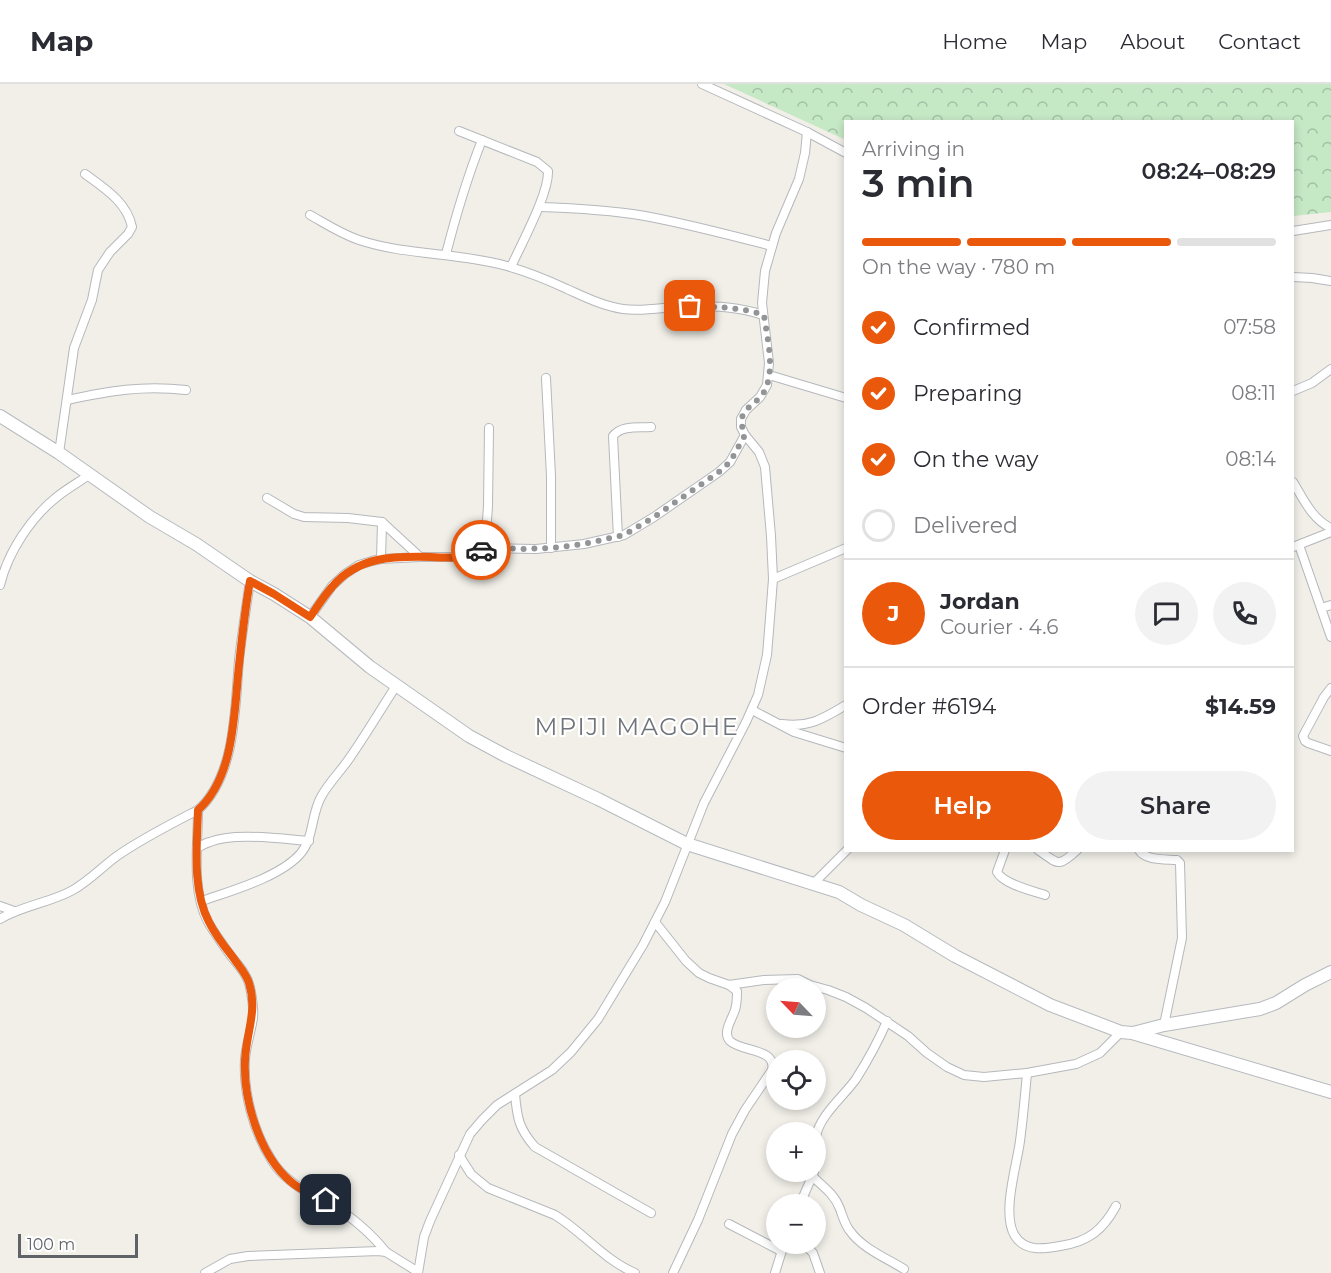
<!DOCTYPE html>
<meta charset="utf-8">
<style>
body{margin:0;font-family:Montserrat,sans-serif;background:#f2f2f3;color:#2b2b33;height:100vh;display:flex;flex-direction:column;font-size:22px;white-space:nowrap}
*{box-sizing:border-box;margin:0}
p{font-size:20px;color:#7c7c81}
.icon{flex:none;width:33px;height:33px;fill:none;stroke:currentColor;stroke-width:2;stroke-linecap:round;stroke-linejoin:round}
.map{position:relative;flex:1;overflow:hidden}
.details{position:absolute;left:844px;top:36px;width:450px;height:732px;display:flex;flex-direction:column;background:#fff;border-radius:0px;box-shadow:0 3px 9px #0003}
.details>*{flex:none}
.needle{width:39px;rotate:295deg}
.controls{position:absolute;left:766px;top:894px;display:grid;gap:12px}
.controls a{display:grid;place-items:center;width:60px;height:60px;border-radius:50%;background:#fff;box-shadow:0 3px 9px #0003;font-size:30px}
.scale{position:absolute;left:18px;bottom:15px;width:120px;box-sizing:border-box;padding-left:6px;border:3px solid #5f6368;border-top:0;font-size:16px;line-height:21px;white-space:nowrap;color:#5f6368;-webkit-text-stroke:4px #fff;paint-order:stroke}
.pin{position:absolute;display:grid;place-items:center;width:51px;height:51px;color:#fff;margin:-26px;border-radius:12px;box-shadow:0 3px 9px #0006}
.courier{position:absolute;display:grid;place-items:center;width:60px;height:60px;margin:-30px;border:4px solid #ea580c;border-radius:50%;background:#fff;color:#222;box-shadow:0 2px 8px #0007}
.overview em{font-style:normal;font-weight:600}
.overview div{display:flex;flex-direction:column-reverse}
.overview{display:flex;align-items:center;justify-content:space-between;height:102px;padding:0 18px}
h1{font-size:39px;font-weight:600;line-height:45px}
.bar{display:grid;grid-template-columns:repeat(4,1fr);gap:9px 6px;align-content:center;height:72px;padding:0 18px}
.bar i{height:8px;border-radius:4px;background:#e1e1e2}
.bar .selected{background:#ea580c}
.bar p{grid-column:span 4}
.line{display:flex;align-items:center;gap:15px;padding:0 18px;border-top:2px solid #e1e1e2}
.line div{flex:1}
.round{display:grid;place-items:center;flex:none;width:63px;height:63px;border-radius:32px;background:#f2f2f3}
ol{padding:0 18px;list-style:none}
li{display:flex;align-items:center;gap:18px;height:66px}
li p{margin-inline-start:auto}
li .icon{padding:6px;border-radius:50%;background:#ea580c;color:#fff;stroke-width:4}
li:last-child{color:#7c7c81}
li i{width:33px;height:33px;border:3px solid #e1e1e2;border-radius:50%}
.button{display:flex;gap:12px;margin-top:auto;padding:12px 18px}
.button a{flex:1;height:69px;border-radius:36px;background:#ea580c;color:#fff;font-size:24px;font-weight:600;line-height:69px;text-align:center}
.button a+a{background:#f2f2f3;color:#2b2b33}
header{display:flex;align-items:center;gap:36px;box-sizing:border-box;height:84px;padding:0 30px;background:#fff;border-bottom:2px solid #e1e1e2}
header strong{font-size:28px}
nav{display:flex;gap:33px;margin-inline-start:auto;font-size:21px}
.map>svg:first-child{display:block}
.forest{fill:url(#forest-crowns)}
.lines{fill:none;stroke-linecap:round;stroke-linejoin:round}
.street-casing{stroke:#b5b8bc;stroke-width:10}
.secondary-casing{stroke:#b6babf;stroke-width:14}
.street{stroke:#fff;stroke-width:8}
.secondary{stroke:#fff;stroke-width:12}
.done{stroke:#929495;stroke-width:6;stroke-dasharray:0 10.8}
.route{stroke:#ea580c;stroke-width:8}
.labels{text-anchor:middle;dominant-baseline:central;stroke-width:4.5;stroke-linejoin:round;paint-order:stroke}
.quarter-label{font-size:24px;letter-spacing:1.5px;fill:#70757a;stroke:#fff}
</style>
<header>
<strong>Map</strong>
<nav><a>Home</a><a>Map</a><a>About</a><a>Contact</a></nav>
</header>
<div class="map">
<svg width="1331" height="1189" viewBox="0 0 1331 1189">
<defs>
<pattern id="forest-crowns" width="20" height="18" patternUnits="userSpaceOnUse" patternTransform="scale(1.5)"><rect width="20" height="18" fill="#c5e8c5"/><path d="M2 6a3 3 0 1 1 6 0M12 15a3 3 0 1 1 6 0" fill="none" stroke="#a3c0a4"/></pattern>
</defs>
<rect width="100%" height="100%" fill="#f1efe8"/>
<polygon class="forest" points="724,0 1331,0 1331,128 1293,132 1293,38 846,38 846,56"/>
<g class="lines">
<g class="street-casing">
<g id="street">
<polyline points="702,0 807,48 846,69"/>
<path d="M459,47L537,78L548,87C549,110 521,160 511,183"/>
<path d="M539,123C574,124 610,126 645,132C688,140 730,151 772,162"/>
<path d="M310,131C326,140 341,150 359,156C407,172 458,168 507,182C528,188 548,196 567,205C585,213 603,222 623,225C646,228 668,222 691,222C716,222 740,223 763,231"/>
<polyline points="1293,147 1331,141"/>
<path d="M446,170C456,131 467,94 482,56"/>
<polyline points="1293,193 1312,194 1331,197"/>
<polyline points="769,291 846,314"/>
<polyline points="546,294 551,392 551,464"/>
<polyline points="1293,307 1312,299 1331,285"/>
<path d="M67,316C109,307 142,301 186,306"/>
<path d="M59,369L74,264L92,216L98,186L110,168L128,150L132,143C127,118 104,104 85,90"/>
<path d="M1293,398C1304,416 1312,435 1331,444"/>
<polyline points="267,414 294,430 304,433 348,434 382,438 420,473"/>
<path d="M618,453L613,352C622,341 638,344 651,343"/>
<polyline points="1299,461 1331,553"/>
<polyline points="1293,463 1331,448"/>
<polyline points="485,464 488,422 489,344"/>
<polyline points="381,475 382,438"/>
<polyline points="773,495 846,464"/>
<path d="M0,501C8,468 31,433 58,412C68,404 79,398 89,391"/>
<polyline points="1321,524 1331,521"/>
<polyline points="310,533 332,502 345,490 359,481 372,477 381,475 420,473 460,473 476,469 485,464 536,465 584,460 624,451 654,433 719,388 730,378 745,351"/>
<polyline points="1331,604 1324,613 1303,652 1305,657 1308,659 1331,667"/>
<polyline points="752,626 794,648 846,664"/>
<path d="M782,640C809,644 824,634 846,621"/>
<path d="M198,726C198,761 191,806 208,838C215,850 223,861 231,872C239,882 247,890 250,903C252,913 254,924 253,934C251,948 246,961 245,975C243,1007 253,1047 271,1075C279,1089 293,1100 307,1108C314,1112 321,1114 328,1118C349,1131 370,1148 386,1168"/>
<path d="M197,764C201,762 205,759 210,758C233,748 283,755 309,757"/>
<path d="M1005,766L997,788C1003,800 1033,807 1045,811"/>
<path d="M1038,766C1058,779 1057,785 1077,766"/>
<path d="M1139,766C1146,777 1165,775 1177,776L1180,779L1182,854L1164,941"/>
<polyline points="814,799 847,766"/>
<path d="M202,817C230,807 281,793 301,769C314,753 311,731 321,713C329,698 342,686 351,672C367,649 381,625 396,602"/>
<polyline points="0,822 14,827"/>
<path d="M0,835C23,821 50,819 73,806C90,796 102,783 117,772C143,754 171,740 198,726C236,692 235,623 239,576C242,550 246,524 250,497"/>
<polyline points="655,838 686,877 699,889 709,894 729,901 764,896 798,895 810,901 828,906 846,913 866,924 908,952 927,969 947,983 964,991 984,993 1027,989 1076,980 1100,969 1121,948"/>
<path d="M1027,989C1025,1012 1023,1034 1020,1057C1017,1081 1001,1130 1015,1152C1025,1168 1044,1165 1060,1162C1088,1158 1103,1146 1116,1122"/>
<path d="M515,1010C517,1034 519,1045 535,1063L651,1129"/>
<path d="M816,1053C819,1032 844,1012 856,995C868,976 878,958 887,937"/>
<path d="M459,1071L471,1090L488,1104L555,1131C584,1149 603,1175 635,1189"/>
<path d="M813,1093C824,1103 835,1111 840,1125C843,1133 845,1141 850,1147C862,1164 886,1174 904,1185"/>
<polyline points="800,1120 814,1088"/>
<polyline points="729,1140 781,1167"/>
<polyline points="804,1160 813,1169 820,1189"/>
<polyline points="205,1189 230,1175 248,1172 378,1167 386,1168 418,1188"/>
<polyline points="418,1189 424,1153 430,1137 470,1050 482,1036 497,1021 552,986 571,968 598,935 643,861 665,818 704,719 746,638 758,611 767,571 770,534 773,495 771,452 765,383 759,368 745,351 741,343 741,335 746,326 760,313 767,301 769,279 762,219 765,187 776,149 799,95 805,69 807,48"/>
<path d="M673,1189L698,1136L732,1050L745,1026L772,986C777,964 741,968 730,957C722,949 732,935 735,926C737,920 737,914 737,907L729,901"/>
<polyline points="775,1189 784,1160"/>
</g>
</g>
<g class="secondary-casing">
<g id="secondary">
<polyline points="0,332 59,369 150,433 196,460 250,497 274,510 310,533 370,583 469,652 506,672 598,715 687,760 839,808 861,821 904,841 955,872 1050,921 1121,948 1132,949 1331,1008"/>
<polyline points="1133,949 1164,941 1260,925 1276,919 1305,901 1331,888"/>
</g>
</g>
<use href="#street" class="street"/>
<use href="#secondary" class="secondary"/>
</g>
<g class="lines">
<path class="done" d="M481,466L485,464L491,463L520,465L552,464L584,460L624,451L654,433L719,388L730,378L745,351C732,321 760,325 767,301C774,280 767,253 764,231C740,223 716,223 690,222"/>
<path class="route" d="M326,1116C313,1111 300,1106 290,1097C259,1070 243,1015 245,976C246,949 258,927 249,899C246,889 238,881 232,872C224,862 215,850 209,838C192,806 197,761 198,726C235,693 234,627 239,581C242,553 245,525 250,497L274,510L310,533C317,523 324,512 332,503C358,472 394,472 431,473C448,474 465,475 481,466"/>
</g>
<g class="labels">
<g class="quarter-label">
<text x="637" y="642">MPIJI MAGOHE</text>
</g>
</g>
</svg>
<div class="controls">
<a><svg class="needle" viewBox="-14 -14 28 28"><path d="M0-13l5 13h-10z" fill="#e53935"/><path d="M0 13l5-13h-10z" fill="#7c7c81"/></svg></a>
<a><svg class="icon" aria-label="locate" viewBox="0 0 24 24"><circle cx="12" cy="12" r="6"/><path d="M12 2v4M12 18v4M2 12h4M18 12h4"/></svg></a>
<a>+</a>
<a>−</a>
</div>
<div class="scale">100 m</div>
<div class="pin" style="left:690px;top:222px;background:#ea580c"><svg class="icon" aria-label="bag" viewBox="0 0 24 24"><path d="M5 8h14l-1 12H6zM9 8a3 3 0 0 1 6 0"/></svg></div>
<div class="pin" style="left:326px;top:1116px;background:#1f2937"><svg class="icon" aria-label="home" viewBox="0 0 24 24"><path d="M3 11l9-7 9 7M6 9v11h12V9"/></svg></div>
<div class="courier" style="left:481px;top:466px"><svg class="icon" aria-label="car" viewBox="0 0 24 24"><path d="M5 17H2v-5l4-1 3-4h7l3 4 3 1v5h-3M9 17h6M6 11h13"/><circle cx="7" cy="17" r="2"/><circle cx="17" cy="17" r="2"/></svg></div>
<section class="details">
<div class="overview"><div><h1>3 min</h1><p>Arriving in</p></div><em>08:24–08:29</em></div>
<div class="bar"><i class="selected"></i><i class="selected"></i><i class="selected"></i><i></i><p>On the way · 780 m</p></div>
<ol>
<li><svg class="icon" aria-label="check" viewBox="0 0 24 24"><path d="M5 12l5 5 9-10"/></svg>Confirmed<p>07:58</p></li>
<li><svg class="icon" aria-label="check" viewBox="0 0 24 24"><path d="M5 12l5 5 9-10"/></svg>Preparing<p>08:11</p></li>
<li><svg class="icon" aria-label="check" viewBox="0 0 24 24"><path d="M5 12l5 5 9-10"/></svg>On the way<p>08:14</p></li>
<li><i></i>Delivered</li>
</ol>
<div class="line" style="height:108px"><b class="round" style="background:#ea580c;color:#fff">J</b><div><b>Jordan</b><p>Courier · 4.6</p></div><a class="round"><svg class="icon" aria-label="chat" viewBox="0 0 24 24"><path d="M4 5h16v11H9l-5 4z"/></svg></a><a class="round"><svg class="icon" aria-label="phone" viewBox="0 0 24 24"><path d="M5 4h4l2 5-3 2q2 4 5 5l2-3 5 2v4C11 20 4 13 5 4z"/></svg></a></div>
<div class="line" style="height:78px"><div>Order #6194</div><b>$14.59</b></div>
<div class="button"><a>Help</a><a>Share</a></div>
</section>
</div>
